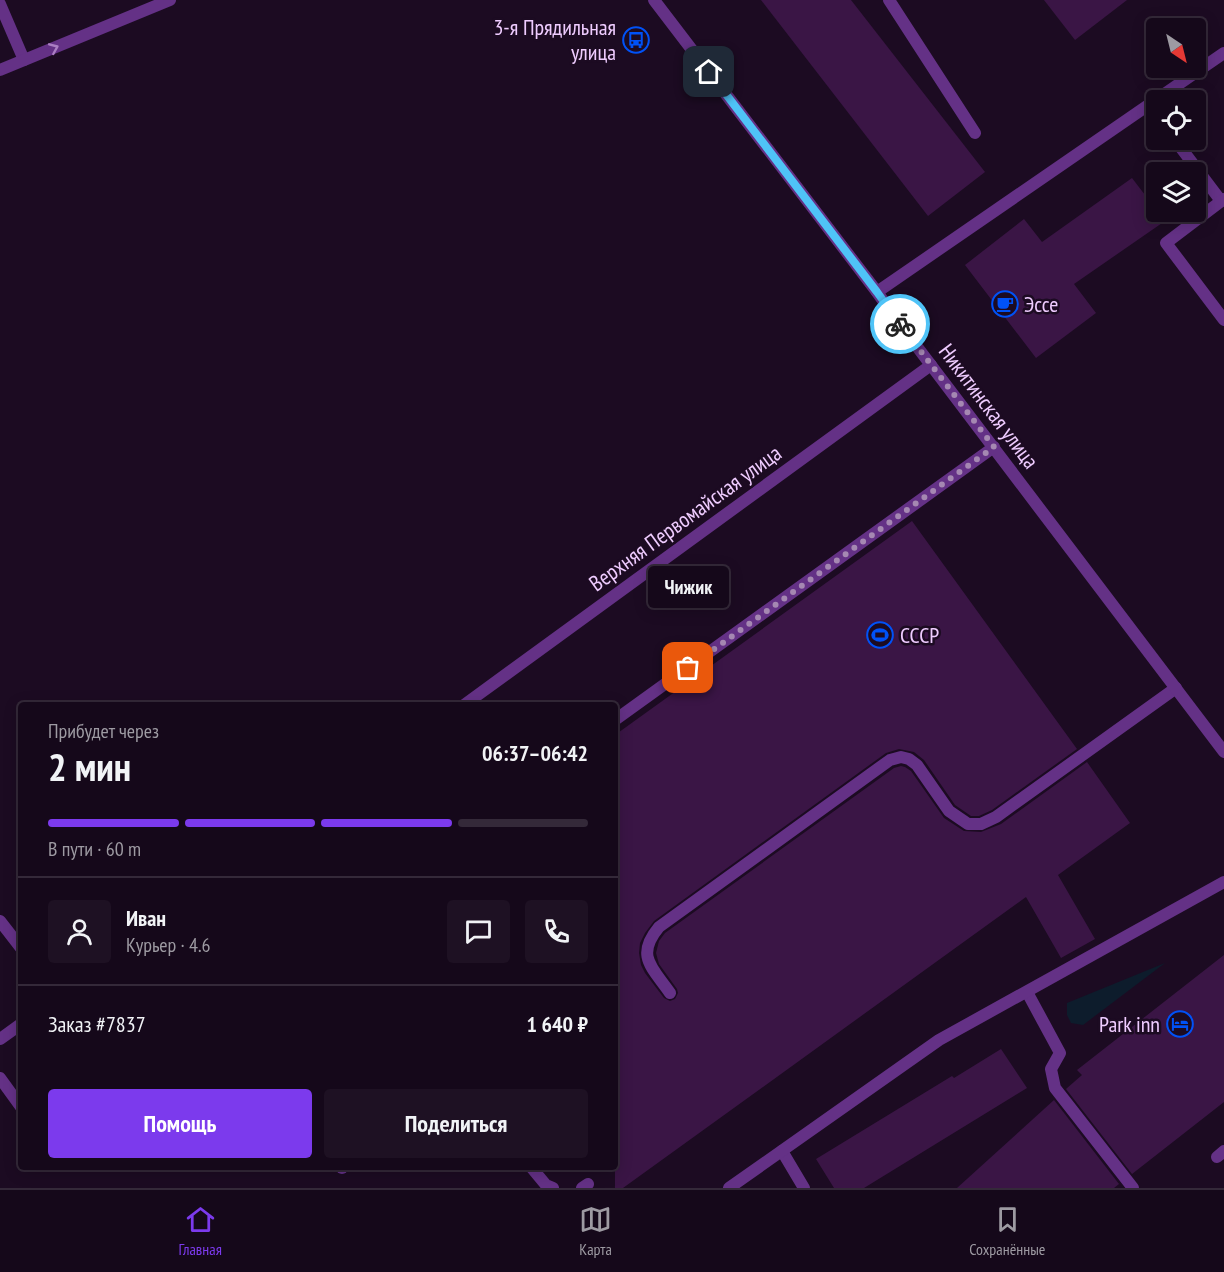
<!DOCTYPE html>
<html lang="ru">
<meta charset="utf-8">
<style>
body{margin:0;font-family:"PT Sans Narrow",sans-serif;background:#1e1123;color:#f1f3f6;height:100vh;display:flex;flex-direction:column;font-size:22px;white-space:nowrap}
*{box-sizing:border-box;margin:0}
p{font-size:20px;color:#9d9aa2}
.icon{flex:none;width:33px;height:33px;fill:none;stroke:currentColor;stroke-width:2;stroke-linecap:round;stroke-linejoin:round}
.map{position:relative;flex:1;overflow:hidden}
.sheet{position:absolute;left:18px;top:702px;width:600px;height:468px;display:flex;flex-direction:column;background:#15081a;border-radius:6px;box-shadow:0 3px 15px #0003,0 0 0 2px #342939}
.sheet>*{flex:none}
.needle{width:39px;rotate:145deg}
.buttons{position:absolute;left:1146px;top:18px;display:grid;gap:12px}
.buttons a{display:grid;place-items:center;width:60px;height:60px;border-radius:6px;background:#15081a;box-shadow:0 3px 15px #0003,0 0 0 2px #342939;font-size:30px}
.pin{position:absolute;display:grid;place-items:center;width:51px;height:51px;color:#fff;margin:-26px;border-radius:12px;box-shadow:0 3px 9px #0006}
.courier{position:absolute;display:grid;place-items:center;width:60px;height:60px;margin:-30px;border:4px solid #4fc3f7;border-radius:50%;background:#fff;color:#222;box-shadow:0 2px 8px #0007}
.bubble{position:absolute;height:42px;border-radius:6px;background:#15081a;box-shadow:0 3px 15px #0003,0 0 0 2px #342939;font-size:20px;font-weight:700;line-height:42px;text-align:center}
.overview em{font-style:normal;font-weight:700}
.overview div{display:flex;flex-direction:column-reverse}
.overview{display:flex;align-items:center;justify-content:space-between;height:102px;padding:0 30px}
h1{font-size:39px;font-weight:700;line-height:45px}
.bar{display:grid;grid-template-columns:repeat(4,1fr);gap:9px 6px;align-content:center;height:72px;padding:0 30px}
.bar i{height:8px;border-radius:4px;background:#342939}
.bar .current{background:#7c3aed}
.bar p{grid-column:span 4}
.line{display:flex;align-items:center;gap:15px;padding:0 30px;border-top:2px solid #342939}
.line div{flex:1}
.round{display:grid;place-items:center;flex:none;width:63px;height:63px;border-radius:6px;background:#1e1123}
.primary-button{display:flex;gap:12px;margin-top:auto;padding:12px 30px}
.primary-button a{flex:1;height:69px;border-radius:6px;background:#7c3aed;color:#fff;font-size:24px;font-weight:700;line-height:69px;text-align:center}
.primary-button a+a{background:#1e1123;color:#f1f3f6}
.menu{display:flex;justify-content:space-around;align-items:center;height:84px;border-top:2px solid #342939;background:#15081a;font-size:16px;color:#9d9aa2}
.menu a{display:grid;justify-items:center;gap:3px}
.menu .current{color:#7c3aed}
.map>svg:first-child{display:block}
.green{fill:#0d1c2c}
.building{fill:#3a1545}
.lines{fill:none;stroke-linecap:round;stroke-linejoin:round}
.service{stroke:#643186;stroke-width:12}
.minor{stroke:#643186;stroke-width:12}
.tertiary{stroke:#643186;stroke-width:12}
.oneway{stroke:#aa7ec2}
.done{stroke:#a588b2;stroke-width:6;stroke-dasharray:0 10.8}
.route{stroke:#4fc3f7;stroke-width:8}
.labels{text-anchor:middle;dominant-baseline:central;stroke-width:5;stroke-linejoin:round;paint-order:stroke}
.poi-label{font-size:22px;fill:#efccff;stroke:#1c0b22;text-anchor:end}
.street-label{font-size:22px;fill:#efccff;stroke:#1c0b22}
</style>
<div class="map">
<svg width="1224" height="1188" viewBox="0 0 1224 1188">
<rect width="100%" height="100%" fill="#1c0b22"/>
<polygon class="green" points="1165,963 1083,1025 1071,1023 1067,1015 1067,1003"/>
<g class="building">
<polygon points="761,0 851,0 985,172 928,216"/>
<polygon points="1044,0 1127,0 1075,40"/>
<polygon points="1132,178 1165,221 1074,284 1096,313 1036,358 965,265 1024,219 1042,242"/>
<polygon points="912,521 1077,749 992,810 979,816 971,816 955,805 924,760 914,752 899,749 886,753 654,921 645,933 640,943 639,953 641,965 645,973 664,998 670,1001 675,999 678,993 677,989 659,964 656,953 659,941 665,933 894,768 901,766 905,767 911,771 944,818 964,831 981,832 1001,824 1087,762 1130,823 1058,875 1095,939 1061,958 1026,897 623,1188 615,1188 615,735"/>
<polygon points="1224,955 1224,1102 1132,1174 1066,1089 1082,1075 1077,1070"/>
<polygon points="1001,1049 1027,1088 864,1188 834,1188 816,1159 952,1076 954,1078"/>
<polygon points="1054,1100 1119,1184 1114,1188 957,1188"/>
</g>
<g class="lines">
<g class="service">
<polyline points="889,0 975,133"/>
<polyline points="0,4 24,60"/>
<polyline points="1149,105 1156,115"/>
<polyline points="1175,140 1221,201"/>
<polyline points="1224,199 1166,243 1224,320"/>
<polyline points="877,292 1224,53"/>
<polyline points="615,720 994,447"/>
<polyline points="0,921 21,948"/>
<polyline points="1027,992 1060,1053 1051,1069 1055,1088 1133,1188"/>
<path d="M670,993C652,967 635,956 659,927L890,760L901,757L909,759L917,765L949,811L968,824H981L996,817L1176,688"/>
<polyline points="0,1078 21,1107"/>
<polyline points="782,1151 804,1188"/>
<polyline points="1217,1157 1224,1151"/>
<polyline points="342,1167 342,1168"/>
<polyline points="531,1167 546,1185 553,1188"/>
<polyline points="582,1188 588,1184"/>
<polyline points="729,1188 939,1040 1224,882"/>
</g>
<g class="minor">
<polyline points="464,705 931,365"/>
<polyline points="0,1039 21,1024"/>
</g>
<g class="tertiary">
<polyline points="654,0 877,292 896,319 1224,752"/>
<polyline points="0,70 170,0"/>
</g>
</g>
<defs><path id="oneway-chevron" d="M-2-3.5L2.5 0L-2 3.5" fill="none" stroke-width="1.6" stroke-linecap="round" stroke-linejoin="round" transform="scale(1.5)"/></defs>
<use class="oneway" href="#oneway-chevron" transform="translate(54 48) rotate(-23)"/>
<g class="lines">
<polyline class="done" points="688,668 994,447 900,324"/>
<polyline class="route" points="709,72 877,292 900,324"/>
</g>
<defs>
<g id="bus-ring" transform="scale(1.35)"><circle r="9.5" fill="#1c0b22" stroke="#0052f7" stroke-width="1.5"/><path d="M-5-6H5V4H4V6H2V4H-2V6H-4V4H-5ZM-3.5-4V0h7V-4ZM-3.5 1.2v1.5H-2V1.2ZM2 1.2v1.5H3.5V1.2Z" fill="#0052f7"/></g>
<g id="cafe-ring" transform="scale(1.35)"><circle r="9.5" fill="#1c0b22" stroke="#0052f7" stroke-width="1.5"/><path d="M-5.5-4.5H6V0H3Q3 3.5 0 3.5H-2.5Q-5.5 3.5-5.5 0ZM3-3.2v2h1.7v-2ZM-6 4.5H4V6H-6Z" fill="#0052f7"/></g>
<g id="stadium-ring" transform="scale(1.35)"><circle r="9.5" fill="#1c0b22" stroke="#0052f7" stroke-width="1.5"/><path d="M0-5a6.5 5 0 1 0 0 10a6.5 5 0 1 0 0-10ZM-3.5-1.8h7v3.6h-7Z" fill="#0052f7"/></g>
<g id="hotel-ring" transform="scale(1.35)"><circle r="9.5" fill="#1c0b22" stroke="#0052f7" stroke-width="1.5"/><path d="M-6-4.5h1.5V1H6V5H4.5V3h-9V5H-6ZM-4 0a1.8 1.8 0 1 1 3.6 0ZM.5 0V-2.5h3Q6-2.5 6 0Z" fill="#0052f7"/></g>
</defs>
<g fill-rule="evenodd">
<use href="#bus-ring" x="636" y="40"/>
<use href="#cafe-ring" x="1005" y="304"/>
<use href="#stadium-ring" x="880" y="635"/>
<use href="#hotel-ring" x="1180" y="1024"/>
</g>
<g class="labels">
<g class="poi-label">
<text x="616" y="27">3-я Прядильная<tspan x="616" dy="25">улица</tspan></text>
<text x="1024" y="304" text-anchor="start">Эссе</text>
<text x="900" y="635" text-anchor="start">СССР</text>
<text x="1160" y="1024">Park inn</text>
</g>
<g class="street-label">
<text transform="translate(989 406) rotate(53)">Никитинская улица</text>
<text transform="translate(685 518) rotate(-36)">Верхняя Первомайская улица</text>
</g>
</g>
</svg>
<div class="buttons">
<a><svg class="needle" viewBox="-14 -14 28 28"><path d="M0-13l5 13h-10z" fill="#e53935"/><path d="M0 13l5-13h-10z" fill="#9d9aa2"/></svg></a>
<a><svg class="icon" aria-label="locate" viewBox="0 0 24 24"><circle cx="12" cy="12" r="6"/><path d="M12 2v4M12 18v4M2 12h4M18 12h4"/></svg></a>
<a><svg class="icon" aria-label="layers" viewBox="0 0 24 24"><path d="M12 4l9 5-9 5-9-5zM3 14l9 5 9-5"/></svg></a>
</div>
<div class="pin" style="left:688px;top:668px;background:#ea580c"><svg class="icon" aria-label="bag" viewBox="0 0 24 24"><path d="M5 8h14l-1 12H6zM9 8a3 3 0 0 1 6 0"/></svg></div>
<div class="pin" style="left:709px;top:72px;background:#1f2937"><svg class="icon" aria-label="home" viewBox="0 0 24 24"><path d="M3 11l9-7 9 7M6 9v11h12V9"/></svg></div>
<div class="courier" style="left:900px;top:324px"><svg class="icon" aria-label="bike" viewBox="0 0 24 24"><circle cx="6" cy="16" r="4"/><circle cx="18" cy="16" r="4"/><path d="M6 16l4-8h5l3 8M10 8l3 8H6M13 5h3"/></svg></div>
<div class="bubble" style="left:648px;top:566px;width:81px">Чижик</div>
<section class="sheet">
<div class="overview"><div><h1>2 мин</h1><p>Прибудет через</p></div><em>06:37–06:42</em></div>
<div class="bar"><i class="current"></i><i class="current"></i><i class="current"></i><i></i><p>В пути · 60 m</p></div>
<div class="line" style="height:108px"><a class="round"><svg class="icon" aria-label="person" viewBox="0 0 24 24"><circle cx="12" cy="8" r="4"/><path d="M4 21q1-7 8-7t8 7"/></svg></a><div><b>Иван</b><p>Курьер · 4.6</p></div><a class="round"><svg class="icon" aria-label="chat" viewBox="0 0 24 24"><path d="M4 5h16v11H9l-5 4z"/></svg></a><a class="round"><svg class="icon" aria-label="phone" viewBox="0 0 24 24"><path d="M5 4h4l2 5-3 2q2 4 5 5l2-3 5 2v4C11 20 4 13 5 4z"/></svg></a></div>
<div class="line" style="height:78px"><div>Заказ #7837</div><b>1 640 ₽</b></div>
<div class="primary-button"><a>Помощь</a><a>Поделиться</a></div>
</section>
</div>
<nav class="menu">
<a class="current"><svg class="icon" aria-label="home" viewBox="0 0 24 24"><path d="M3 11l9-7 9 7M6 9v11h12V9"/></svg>Главная</a>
<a><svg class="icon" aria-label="map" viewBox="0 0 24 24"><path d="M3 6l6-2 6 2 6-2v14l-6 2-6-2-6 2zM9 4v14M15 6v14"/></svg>Карта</a>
<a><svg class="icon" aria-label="saved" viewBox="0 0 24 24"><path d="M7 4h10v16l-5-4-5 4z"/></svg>Сохранённые</a>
</nav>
